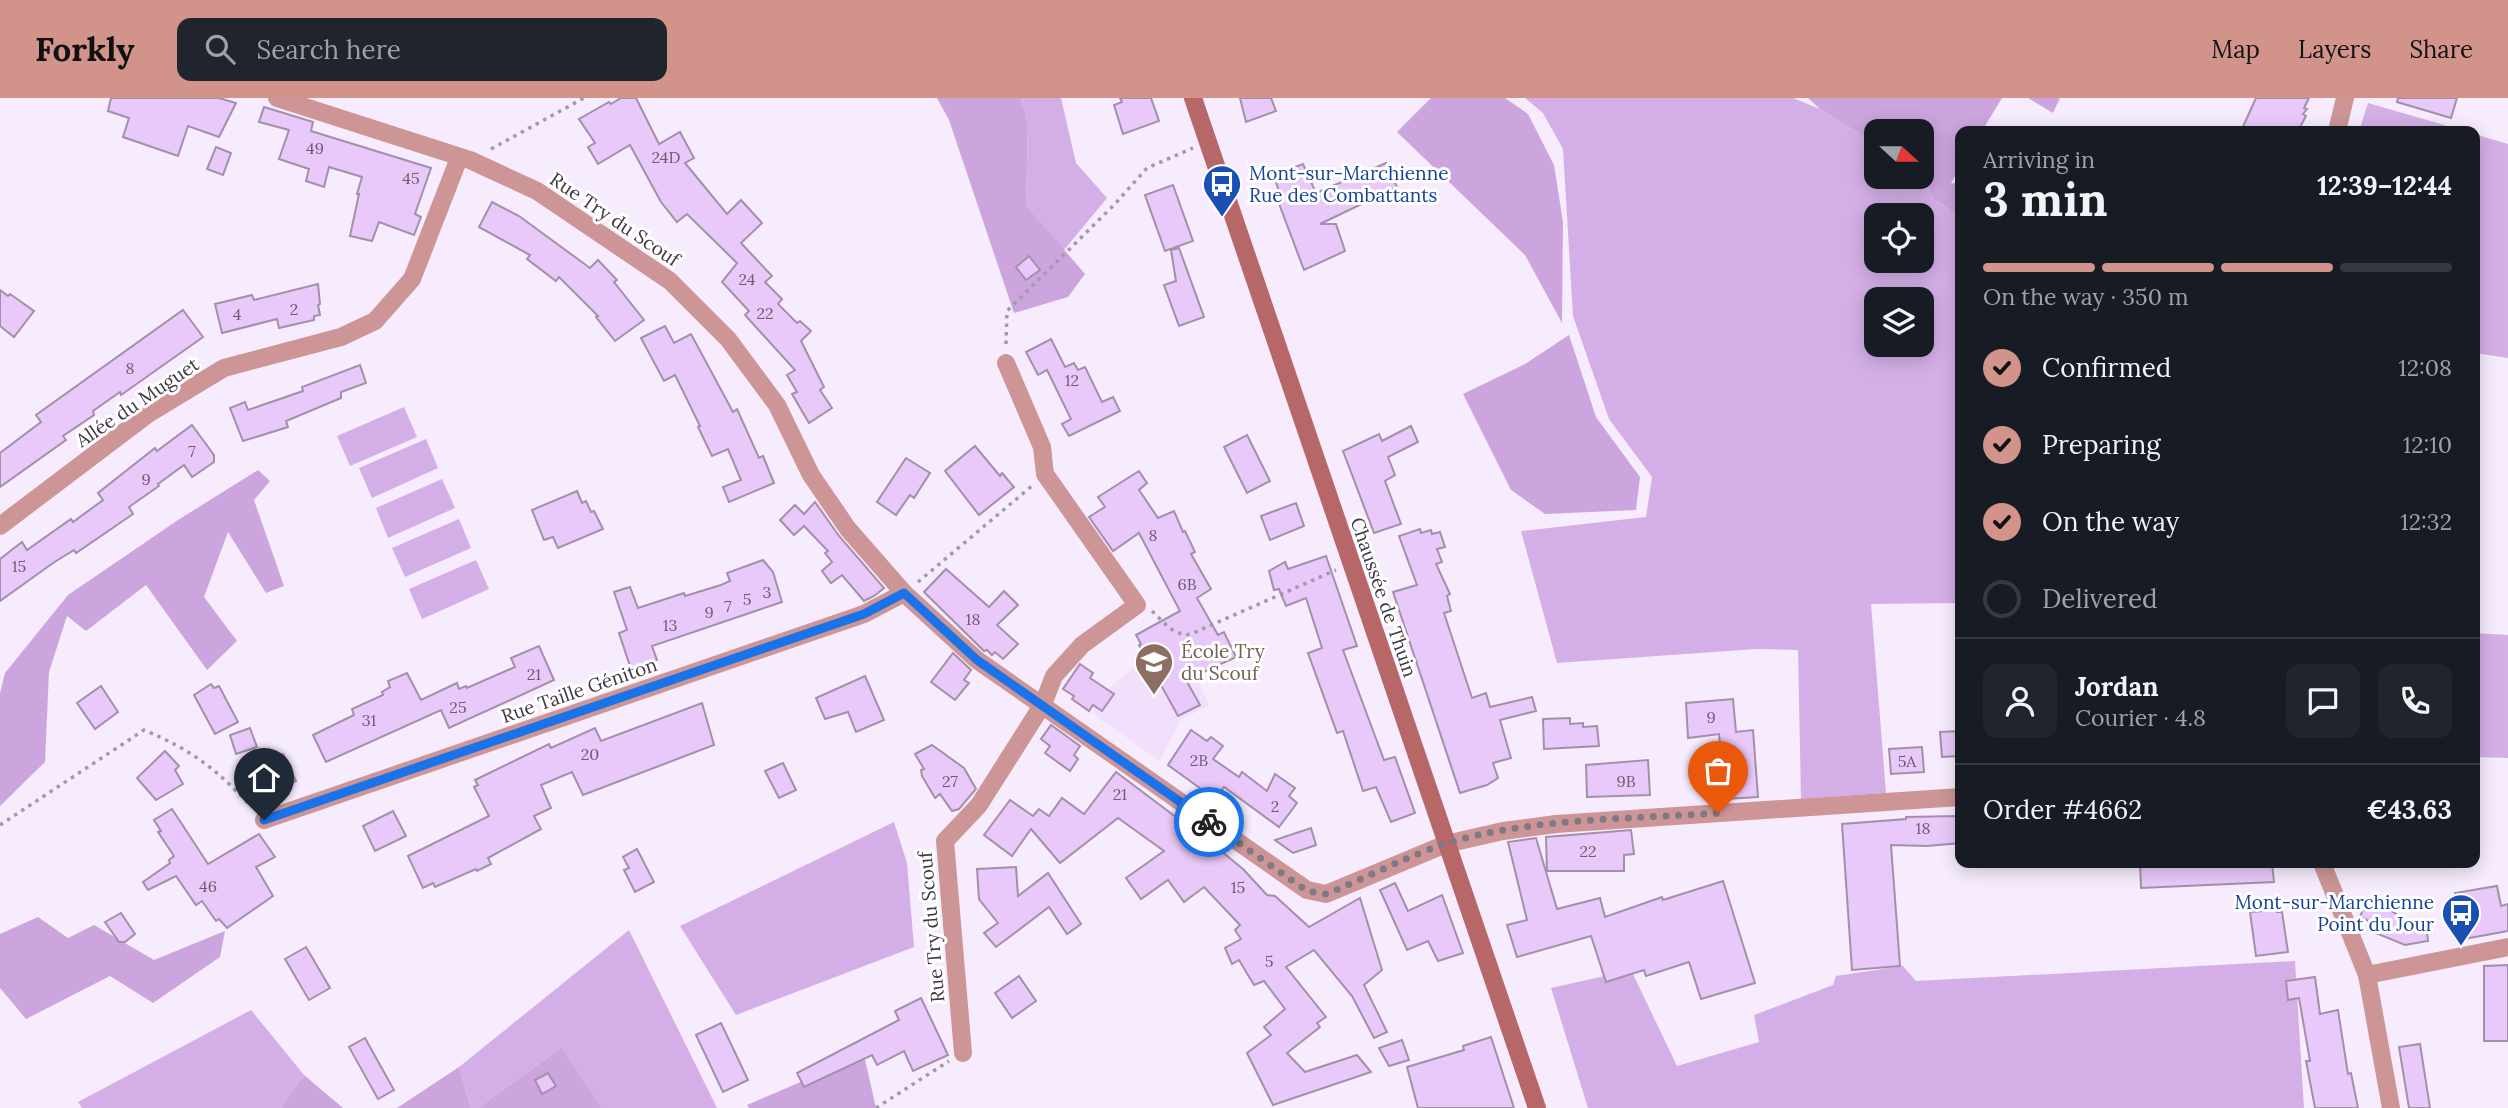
<!DOCTYPE html>
<meta charset="utf-8">
<style>
body{margin:0;font-family:Lora,serif;background:#20242c;color:#f1f3f6;height:100vh;display:flex;flex-direction:column;font-size:26px;white-space:nowrap}
*{box-sizing:border-box;margin:0}
p{font-size:23px;color:#9ea1a6}
.icon{flex:none;width:38px;height:38px;fill:none;stroke:currentColor;stroke-width:2;stroke-linecap:round;stroke-linejoin:round}
.map{position:relative;flex:1;overflow:hidden}
.side{position:absolute;left:1955px;top:28px;width:525px;height:742px;display:flex;flex-direction:column;background:#171b24;border-radius:14px;box-shadow:0 4px 18px #0003}
.side>*{flex:none}
.needle{width:46px;rotate:111deg}
.fabs{position:absolute;left:1864px;top:21px;display:grid;gap:14px}
.fabs a{display:grid;place-items:center;width:70px;height:70px;border-radius:14px;background:#171b24;box-shadow:0 4px 18px #0003;font-size:35px}
.pin{position:absolute;display:grid;place-items:center;width:60px;height:60px;color:#fff;margin:-72px -30px;border-radius:50% 50% 50% 0;rotate:-45deg;box-shadow:0 0 7px #0007}
.pin .icon{rotate:45deg}
.courier{position:absolute;display:grid;place-items:center;width:70px;height:70px;margin:-35px;border:5px solid #1a73e8;border-radius:50%;background:#fff;color:#222;box-shadow:0 2px 9px #0007}
.overview em{font-style:normal;font-weight:700}
.overview div{display:flex;flex-direction:column-reverse}
.overview{display:flex;align-items:center;justify-content:space-between;height:119px;padding:0 28px}
h1{font-size:46px;font-weight:700;line-height:52px}
.bar{display:grid;grid-template-columns:repeat(4,1fr);gap:10px 7px;align-content:center;height:84px;padding:0 28px}
.bar i{height:9px;border-radius:5px;background:#363941}
.bar .active{background:#d2948a}
.bar p{grid-column:span 4}
.line{display:flex;align-items:center;gap:18px;padding:0 28px;border-top:2px solid #363941}
.line div{flex:1}
.round{display:grid;place-items:center;flex:none;width:74px;height:74px;border-radius:14px;background:#20242c}
ol{padding:0 28px;list-style:none}
li{display:flex;align-items:center;gap:21px;height:77px}
li p{margin-inline-start:auto}
li .icon{padding:7px;border-radius:50%;background:#d2948a;color:#111;stroke-width:4}
li:last-child{color:#9ea1a6}
li i{width:38px;height:38px;border:4px solid #363941;border-radius:50%}
header{display:flex;align-items:center;gap:42px;box-sizing:border-box;height:98px;padding:0 35px;background:#d2948a;color:#111}
header strong{font-size:33px}
nav{display:flex;gap:38px;margin-inline-start:auto;font-size:24px}
.search{width:490px;height:63px;background:#20242c;display:flex;align-items:center;gap:18px;box-sizing:border-box;padding:0 24px;border-radius:14px;color:#9ea1a6;font-size:26px}
.map>svg:first-child{display:block}
.built{fill:#f2dffb}
.green{fill:#d4afe7;fill-rule:evenodd}
.forest{fill:#cca5df}
.building{fill:#e9c9f9;stroke:#a290ab;stroke-width:2}
.lines{fill:none;stroke-linecap:round;stroke-linejoin:round}
.path{stroke:#a39aa8;stroke-width:3.5;stroke-dasharray:3.5 5;stroke-linecap:butt}
.street{stroke:#cd9595;stroke-width:18}
.secondary{stroke:#b76768;stroke-width:18}
.done{stroke:#807885;stroke-width:7;stroke-dasharray:0 12.6}
.route{stroke:#1a73e8;stroke-width:9}
.labels{text-anchor:middle;dominant-baseline:central;stroke-width:6;stroke-linejoin:round;paint-order:stroke}
.number-label{font-size:16px;fill:#6a5d71}
.transit-label{font-size:19px;fill:#164399;stroke:#fff;text-anchor:start}
.street-label{font-size:19px;fill:#403944;stroke:#fff}
.education-label{font-size:19px;fill:#785e54;stroke:#fff;text-anchor:start}
</style>
<header>
<strong>Forkly</strong>
<div class="search"><svg class="icon" aria-label="search" viewBox="0 0 24 24"><circle cx="10" cy="10" r="6"/><path d="M15 15l6 6"/></svg>Search here</div>
<nav><a>Map</a><a>Layers</a><a>Share</a></nav>
</header>
<div class="map">
<svg width="2508" height="1010" viewBox="0 0 2508 1010">
<rect width="100%" height="100%" fill="#f7ecfd"/>
<polygon class="built" points="1178,539 1209,607 1181,622 1159,663 1092,614 1111,589 1146,558"/>
<g class="green">
<polygon points="1021,0 1061,0 1076,65 1107,100 1064,152 1026,107 1028,26"/>
<path d="M1525,0H1793L1820,11L1876,46V79H1922V70L1933,101L1960,118V505L1871,506L1886,695L1801,701L1798,552L1757,551L1557,565L1521,433L1646,419L1652,379L1609,321L1573,218L1563,51L1543,15ZM1876,117H1922V163H1876ZM1876,201H1922V247H1876Z"/>
<polygon points="2368,5 2465,33 2359,33"/>
<polygon points="2474,36 2508,46 2508,260 2475,255"/>
<polygon points="404,309 417,339 350,368 337,338"/>
<polygon points="426,341 438,370 372,400 359,370"/>
<polygon points="442,381 455,410 388,440 376,410"/>
<polygon points="459,421 471,450 405,479 392,450"/>
<polygon points="476,462 489,491 422,521 409,491"/>
<polygon points="2474,535 2508,537 2508,660 2475,659"/>
<polygon points="894,724 907,765 914,849 736,917 680,828"/>
<polygon points="629,832 717,1010 602,1010 562,949 478,1010 471,1010 459,969"/>
<polygon points="2295,863 2304,1010 1588,1010 1551,890 1631,872 1677,968 1759,944 1754,917 1833,887 1836,878 1903,868 1916,883"/>
<polygon points="251,912 304,977 284,1004 282,1010 82,1010 78,1004"/>
</g>
<g class="forest">
<polygon points="937,0 1021,0 1028,26 1026,107 1085,176 1068,199 1014,215 949,22"/>
<polygon points="1431,0 1505,0 1528,16 1554,67 1563,124 1562,225 1525,157 1397,34"/>
<polygon points="1808,0 2002,0 1982,33 1960,33 1960,69 1951,85 1960,86 1960,118 1933,101 1922,70 1922,33 1876,33 1876,46 1820,11"/>
<polygon points="2028,0 2060,0 2053,15"/>
<polygon points="1569,237 1596,319 1640,379 1636,412 1545,416 1511,392 1463,296 1525,266"/>
<polygon points="258,372 270,383 254,402 284,488 266,495 228,434 204,499 237,543 207,572 146,487 86,533 67,518 49,574 45,664 0,708 0,595 5,575 68,497 178,422"/>
<polygon points="38,819 68,840 94,827 154,862 225,833 220,859 153,905 110,878 26,921 0,890 0,836"/>
<polygon points="562,949 602,1010 478,1010"/>
<polygon points="864,957 876,1010 749,1010 747,1007"/>
<polygon points="459,969 471,1010 397,1010"/>
<polygon points="304,977 343,1010 282,1010 284,1004"/>
</g>
<g class="building">
<polygon points="111,0 219,0 236,5 219,39 188,28 178,58 123,39 129,20 108,13"/>
<polygon points="621,0 636,0 659,46 680,34 694,60 685,65 727,116 741,102 762,125 741,145 772,178 765,184 782,201 778,206 797,225 800,223 811,233 801,243 824,289 820,292 832,310 809,325 792,296 797,294 787,277 795,272 745,217 749,213 722,184 737,165 687,116 677,124 661,104 630,47 598,66 588,49 595,45 579,21 609,4 611,6"/>
<polygon points="1120,0 1151,0 1159,23 1123,36 1114,7 1122,4"/>
<polygon points="1240,0 1271,0 1276,13 1246,24"/>
<polygon points="2256,0 2309,0 2304,10 2307,11 2303,16 2306,18 2298,33 2241,33"/>
<polygon points="2398,0 2457,0 2451,20 2397,4"/>
<polygon points="264,9 313,24 311,33 431,70 415,116 421,119 414,137 379,124 372,143 350,138 359,96 357,96 362,79 329,69 324,89 306,83 309,71 279,61 289,32 259,24"/>
<polygon points="216,49 231,55 223,77 207,71"/>
<polygon points="1386,65 1397,89 1320,126 1336,126 1345,153 1304,172 1275,95 1279,94 1274,77 1303,66 1316,95"/>
<polygon points="1173,87 1193,143 1165,153 1145,97"/>
<polygon points="492,104 519,118 590,170 598,162 617,182 614,184 644,222 615,243 596,219 598,218 559,179 556,183 527,161 530,157 479,129"/>
<polygon points="1179,150 1204,219 1179,228 1164,187 1176,183 1171,152"/>
<polygon points="1029,158 1040,172 1026,182 1016,169"/>
<polygon points="318,186 320,206 318,207 320,217 314,218 314,222 279,230 277,221 222,235 215,206 252,197 254,202"/>
<polygon points="0,192 8,198 10,196 34,213 14,239 0,228"/>
<polygon points="183,212 203,239 121,297 120,294 93,313 94,317 63,338 66,342 0,389 0,355 41,324 36,317"/>
<polygon points="665,228 674,245 691,236 733,314 737,311 759,360 763,358 774,385 729,404 723,389 741,382 728,351 712,358 698,329 700,328 675,277 664,283 641,240"/>
<polygon points="1051,241 1065,269 1074,265 1078,272 1085,269 1102,304 1113,299 1120,313 1069,338 1062,326 1071,321 1047,272 1038,277 1026,254"/>
<polygon points="360,267 366,285 341,294 341,300 286,323 288,329 243,343 230,310 245,304 248,312 303,293 302,289"/>
<polygon points="192,327 214,357 214,364 192,379 184,367 158,386 159,388 129,409 133,416 76,455 74,452 53,465 0,503 0,461 22,444 27,452 71,421 73,424 103,402 98,395 155,350 157,353"/>
<polygon points="1411,328 1418,344 1388,359 1395,377 1385,383 1401,426 1374,435 1343,353 1379,336 1382,343"/>
<polygon points="1247,337 1270,383 1247,395 1224,349"/>
<polygon points="975,348 1000,378 1002,375 1014,389 979,417 945,373"/>
<polygon points="906,360 930,375 914,400 910,397 896,417 877,404"/>
<polygon points="1139,373 1147,385 1139,392 1158,420 1174,413 1183,434 1185,433 1195,454 1191,456 1211,491 1197,500 1218,537 1224,534 1236,559 1186,582 1200,607 1178,618 1139,547 1141,546 1136,537 1180,513 1139,435 1113,453 1089,419 1105,409 1098,399"/>
<polygon points="577,393 582,405 586,403 591,414 594,413 603,431 558,450 553,439 544,442 532,412"/>
<polygon points="815,404 839,438 884,490 874,498 864,503 842,477 831,485 822,473 832,464 825,455 828,453 804,428 794,437 780,422 795,407 804,416"/>
<polygon points="1296,405 1304,428 1270,442 1261,418"/>
<polygon points="1420,431 1421,435 1431,432 1432,436 1440,434 1445,449 1437,451 1442,464 1436,466 1450,496 1447,498 1451,513 1444,515 1472,600 1486,595 1490,609 1532,599 1536,613 1500,622 1511,660 1493,665 1498,680 1487,687 1460,695 1393,494 1417,487 1399,438"/>
<polygon points="1326,458 1357,548 1343,552 1384,662 1395,659 1415,715 1391,724 1376,689 1363,693 1343,633 1337,635 1308,555 1322,550 1306,500 1286,508 1279,491 1274,492 1269,473 1285,464 1288,471"/>
<polygon points="763,462 773,474 782,504 652,548 657,562 631,571 619,535 627,532 614,494 630,489 638,510 684,495 685,498 721,487 730,483 727,475"/>
<polygon points="946,471 989,509 1004,493 1018,507 997,527 1018,546 1003,561 995,554 992,557 987,552 984,553 924,494"/>
<polygon points="539,548 554,582 449,630 441,612 326,664 313,637 354,617 352,611 383,597 382,594 390,589 388,583 407,575 421,602 457,585 459,591 466,588 467,590 515,569 511,560"/>
<polygon points="953,555 971,572 964,582 969,585 955,602 931,584"/>
<polygon points="1080,566 1093,575 1090,580 1114,596 1102,613 1093,607 1089,613 1072,601 1074,598 1063,591"/>
<polygon points="865,578 884,622 856,634 848,614 825,621 816,600"/>
<polygon points="211,586 214,590 219,588 238,624 215,636 194,597"/>
<polygon points="101,588 118,614 95,631 77,605"/>
<polygon points="1733,601 1736,634 1753,632 1758,699 1725,701 1719,636 1688,640 1686,605"/>
<polygon points="702,605 714,647 583,697 572,674 541,687 551,710 534,718 541,731 488,760 491,766 477,773 476,771 435,789 433,785 423,790 408,758 489,718 474,689 478,687 475,682 549,646 551,650 595,630 601,643"/>
<polygon points="1570,620 1570,626 1583,625 1583,629 1597,628 1599,648 1544,651 1543,621"/>
<polygon points="1051,627 1080,648 1074,657 1078,661 1070,673 1045,655 1050,648 1041,641"/>
<polygon points="250,630 257,649 236,656 230,637"/>
<polygon points="1191,632 1207,643 1211,639 1223,648 1213,661 1239,679 1242,674 1267,693 1275,676 1295,690 1289,698 1297,705 1279,729 1224,689 1215,701 1168,667"/>
<polygon points="1960,633 1960,658 1942,659 1940,634"/>
<polygon points="932,647 964,670 976,691 959,711 952,713 940,696 935,700 922,678 921,672 924,671 915,656"/>
<polygon points="1922,649 1924,674 1891,676 1889,651"/>
<polygon points="165,653 179,668 175,672 183,686 156,702 137,680"/>
<polygon points="283,656 296,683 274,693 261,667"/>
<polygon points="1648,662 1650,697 1587,699 1586,667"/>
<polygon points="783,665 796,692 779,700 765,673"/>
<polygon points="1116,674 1189,729 1181,740 1205,756 1215,748 1243,771 1267,797 1275,798 1309,829 1360,800 1382,872 1364,887 1387,934 1374,940 1352,898 1314,852 1286,869 1326,919 1317,925 1320,929 1287,955 1305,974 1357,957 1371,974 1273,1007 1247,955 1271,937 1264,929 1285,911 1264,883 1254,887 1239,862 1232,866 1225,850 1241,841 1235,832 1240,827 1204,789 1184,804 1168,782 1141,801 1126,780 1164,753 1118,720 1060,765 1031,731 1012,758 984,737 1010,702 1033,718 1039,711 1049,718 1062,700 1084,716"/>
<polygon points="172,711 208,766 259,736 275,759 256,769 273,798 227,830 219,821 216,823 202,803 196,807 176,778 148,792 143,784 170,765 169,762 174,758 158,734 161,733 154,722"/>
<polygon points="393,713 406,738 375,753 363,728"/>
<polygon points="1960,718 1960,745 1927,748 1891,747 1900,868 1852,872 1842,726 1906,721 1906,719"/>
<polygon points="1311,730 1316,747 1293,755 1275,742"/>
<polygon points="1631,732 1634,756 1624,757 1624,773 1547,773 1546,739"/>
<polygon points="1536,740 1557,811 1600,800 1605,819 1662,799 1663,802 1723,783 1755,885 1701,901 1689,864 1646,878 1644,872 1606,884 1591,838 1517,859 1507,827 1527,822 1508,744"/>
<polygon points="637,751 654,784 635,794 624,772 629,770 623,759"/>
<polygon points="2140,765 2272,765 2274,784 2141,790"/>
<polygon points="1016,769 1018,798 1048,775 1081,826 1067,836 1049,809 996,849 984,835 998,825 979,801 977,771"/>
<polygon points="1395,785 1408,813 1442,797 1463,855 1438,863 1428,843 1407,852 1380,792"/>
<polygon points="2497,788 2501,808 2508,806 2508,833 2464,841 2455,795"/>
<polygon points="2368,799 2391,809 2390,812 2404,821 2417,826 2426,825 2428,843 2405,847 2366,831 2369,823 2360,819"/>
<polygon points="2277,812 2277,814 2282,814 2288,854 2256,858 2250,814"/>
<polygon points="121,815 135,836 125,844 119,844 105,824"/>
<polygon points="306,849 330,890 309,902 285,861"/>
<polygon points="2508,867 2508,943 2484,943 2484,868"/>
<polygon points="1019,878 1036,903 1012,920 995,895"/>
<polygon points="2315,879 2320,916 2338,912 2348,976 2351,975 2358,1010 2315,1010 2306,963 2310,963 2299,900 2288,902 2286,883"/>
<polygon points="921,900 948,957 913,973 904,953 877,967 872,957 804,989 797,975 899,922 895,913"/>
<polygon points="721,925 748,982 723,994 696,937"/>
<polygon points="1491,939 1514,1010 1418,1010 1407,969 1464,952 1463,948"/>
<polygon points="365,940 394,992 378,1001 349,949"/>
<polygon points="1402,942 1409,962 1389,968 1379,950"/>
<polygon points="2420,946 2430,1010 2409,1010 2399,949"/>
<polygon points="548,975 556,988 542,996 535,982"/>
</g>
<g class="lines">
<g class="path">
<polyline points="491,51 584,0"/>
<polyline points="1006,246 1007,213 1114,107 1147,70 1193,50"/>
<polyline points="918,484 1033,387"/>
<path d="M1152,513C1164,524 1174,539 1191,536L1336,472"/>
<path d="M0,727L144,632C192,652 216,671 251,708"/>
<polyline points="876,1010 949,963"/>
</g>
<g class="street">
<polyline points="277,0 470,62 537,93 670,183 728,241 777,307 811,377 848,431 904,495 977,562 1307,792 1326,796 1446,746 1503,733 1556,726 1960,699"/>
<polyline points="2337,33 2345,0"/>
<polyline points="0,428 148,316 224,270 341,239 375,223 412,181 459,60"/>
<polyline points="264,722 864,516 904,495"/>
<polyline points="2322,765 2367,877 2391,1010"/>
<polyline points="2367,877 2508,849"/>
<polyline points="963,955 945,743 979,707 1043,606 1054,578 1082,547 1137,507 1045,376 1042,349 1006,265"/>
</g>
<polyline class="secondary" points="1193,0 1537,1010"/>
</g>
<g class="lines">
<path class="done" d="M1209,724L1307,793L1326,796C1366,780 1405,759 1445,746C1526,720 1633,721 1718,715"/>
<polyline class="route" points="264,722 864,516 904,495 977,562 1209,724"/>
</g>
<defs>
<g id="bus-pin" transform="scale(2.0125)"><path d="M0 17L-7.5 6A9.5 9.5 0 1 1 7.5 6Z" fill="#1a4fb4" stroke="#fff"/><path d="M-5-6H5V4H4V6H2V4H-2V6H-4V4H-5ZM-3.5-4V0h7V-4ZM-3.5 1.2v1.5H-2V1.2ZM2 1.2v1.5H3.5V1.2Z" fill="#fff"/></g>
<g id="school-pin" transform="scale(2.0125)"><path d="M0 17L-7.5 6A9.5 9.5 0 1 1 7.5 6Z" fill="#8d6e63" stroke="#fff"/><path d="M0-5L7-2L0 1L-7-2ZM-4 1L0 2.5L4 1V4Q0 6-4 4Z" fill="#fff"/></g>
</defs>
<g fill-rule="evenodd">
<use href="#bus-pin" x="1222" y="86"/>
<use href="#school-pin" x="1154" y="564"/>
<use href="#bus-pin" x="2461" y="815"/>
</g>
<g class="labels">
<g class="number-label">
<text x="315" y="50">49</text>
<text x="666" y="59">24D</text>
<text x="411" y="80">45</text>
<text x="747" y="181">24</text>
<text x="294" y="211">2</text>
<text x="765" y="215">22</text>
<text x="237" y="216">4</text>
<text x="130" y="270">8</text>
<text x="1072" y="282">12</text>
<text x="192" y="353">7</text>
<text x="146" y="381">9</text>
<text x="1153" y="437">8</text>
<text x="19" y="468">15</text>
<text x="1187" y="486">6B</text>
<text x="767" y="494">3</text>
<text x="747" y="501">5</text>
<text x="728" y="508">7</text>
<text x="709" y="514">9</text>
<text x="973" y="521">18</text>
<text x="670" y="527">13</text>
<text x="534" y="576">21</text>
<text x="458" y="609">25</text>
<text x="1711" y="619">9</text>
<text x="369" y="622">31</text>
<text x="590" y="656">20</text>
<text x="1199" y="662">2B</text>
<text x="1907" y="663">5A</text>
<text x="950" y="683">27</text>
<text x="1626" y="683">9B</text>
<text x="1120" y="696">21</text>
<text x="1275" y="708">2</text>
<text x="1923" y="730">18</text>
<text x="1588" y="753">22</text>
<text x="208" y="788">46</text>
<text x="1238" y="789">15</text>
<text x="1269" y="863">5</text>
</g>
<g class="transit-label">
<text x="1249" y="75">Mont-sur-Marchienne<tspan x="1249" dy="22">Rue des Combattants</tspan></text>
<text x="2434" y="804" text-anchor="end">Mont-sur-Marchienne<tspan x="2434" dy="22">Point du Jour</tspan></text>
</g>
<g class="street-label">
<text transform="translate(615 121) rotate(34)">Rue Try du Scouf</text>
<text transform="translate(137 304) rotate(-34)">Allée du Muguet</text>
<text transform="translate(1384 499) rotate(71)">Chaussée de Thuin</text>
<text transform="translate(579 592) rotate(-19)">Rue Taille Géniton</text>
<text transform="translate(931 829) rotate(-95)">Rue Try du Scouf</text>
</g>
<g class="education-label">
<text x="1181" y="553">École Try<tspan x="1181" dy="22">du Scouf</tspan></text>
</g>
</g>
</svg>
<div class="fabs">
<a><svg class="needle" viewBox="-14 -14 28 28"><path d="M0-13l5 13h-10z" fill="#e53935"/><path d="M0 13l5-13h-10z" fill="#9ea1a6"/></svg></a>
<a><svg class="icon" aria-label="locate" viewBox="0 0 24 24"><circle cx="12" cy="12" r="6"/><path d="M12 2v4M12 18v4M2 12h4M18 12h4"/></svg></a>
<a><svg class="icon" aria-label="layers" viewBox="0 0 24 24"><path d="M12 4l9 5-9 5-9-5zM3 14l9 5 9-5"/></svg></a>
</div>
<div class="pin" style="left:1718px;top:715px;background:#ea580c"><svg class="icon" aria-label="bag" viewBox="0 0 24 24"><path d="M5 8h14l-1 12H6zM9 8a3 3 0 0 1 6 0"/></svg></div>
<div class="pin" style="left:264px;top:722px;background:#1f2937"><svg class="icon" aria-label="home" viewBox="0 0 24 24"><path d="M3 11l9-7 9 7M6 9v11h12V9"/></svg></div>
<div class="courier" style="left:1209px;top:724px"><svg class="icon" aria-label="bike" viewBox="0 0 24 24"><circle cx="6" cy="16" r="4"/><circle cx="18" cy="16" r="4"/><path d="M6 16l4-8h5l3 8M10 8l3 8H6M13 5h3"/></svg></div>
<section class="side">
<div class="overview"><div><h1>3 min</h1><p>Arriving in</p></div><em>12:39–12:44</em></div>
<div class="bar"><i class="active"></i><i class="active"></i><i class="active"></i><i></i><p>On the way · 350 m</p></div>
<ol>
<li><svg class="icon" aria-label="check" viewBox="0 0 24 24"><path d="M5 12l5 5 9-10"/></svg>Confirmed<p>12:08</p></li>
<li><svg class="icon" aria-label="check" viewBox="0 0 24 24"><path d="M5 12l5 5 9-10"/></svg>Preparing<p>12:10</p></li>
<li><svg class="icon" aria-label="check" viewBox="0 0 24 24"><path d="M5 12l5 5 9-10"/></svg>On the way<p>12:32</p></li>
<li><i></i>Delivered</li>
</ol>
<div class="line" style="height:126px"><a class="round"><svg class="icon" aria-label="person" viewBox="0 0 24 24"><circle cx="12" cy="8" r="4"/><path d="M4 21q1-7 8-7t8 7"/></svg></a><div><b>Jordan</b><p>Courier · 4.8</p></div><a class="round"><svg class="icon" aria-label="chat" viewBox="0 0 24 24"><path d="M4 5h16v11H9l-5 4z"/></svg></a><a class="round"><svg class="icon" aria-label="phone" viewBox="0 0 24 24"><path d="M5 4h4l2 5-3 2q2 4 5 5l2-3 5 2v4C11 20 4 13 5 4z"/></svg></a></div>
<div class="line" style="height:91px"><div>Order #4662</div><b>€43.63</b></div>
</section>
</div>
